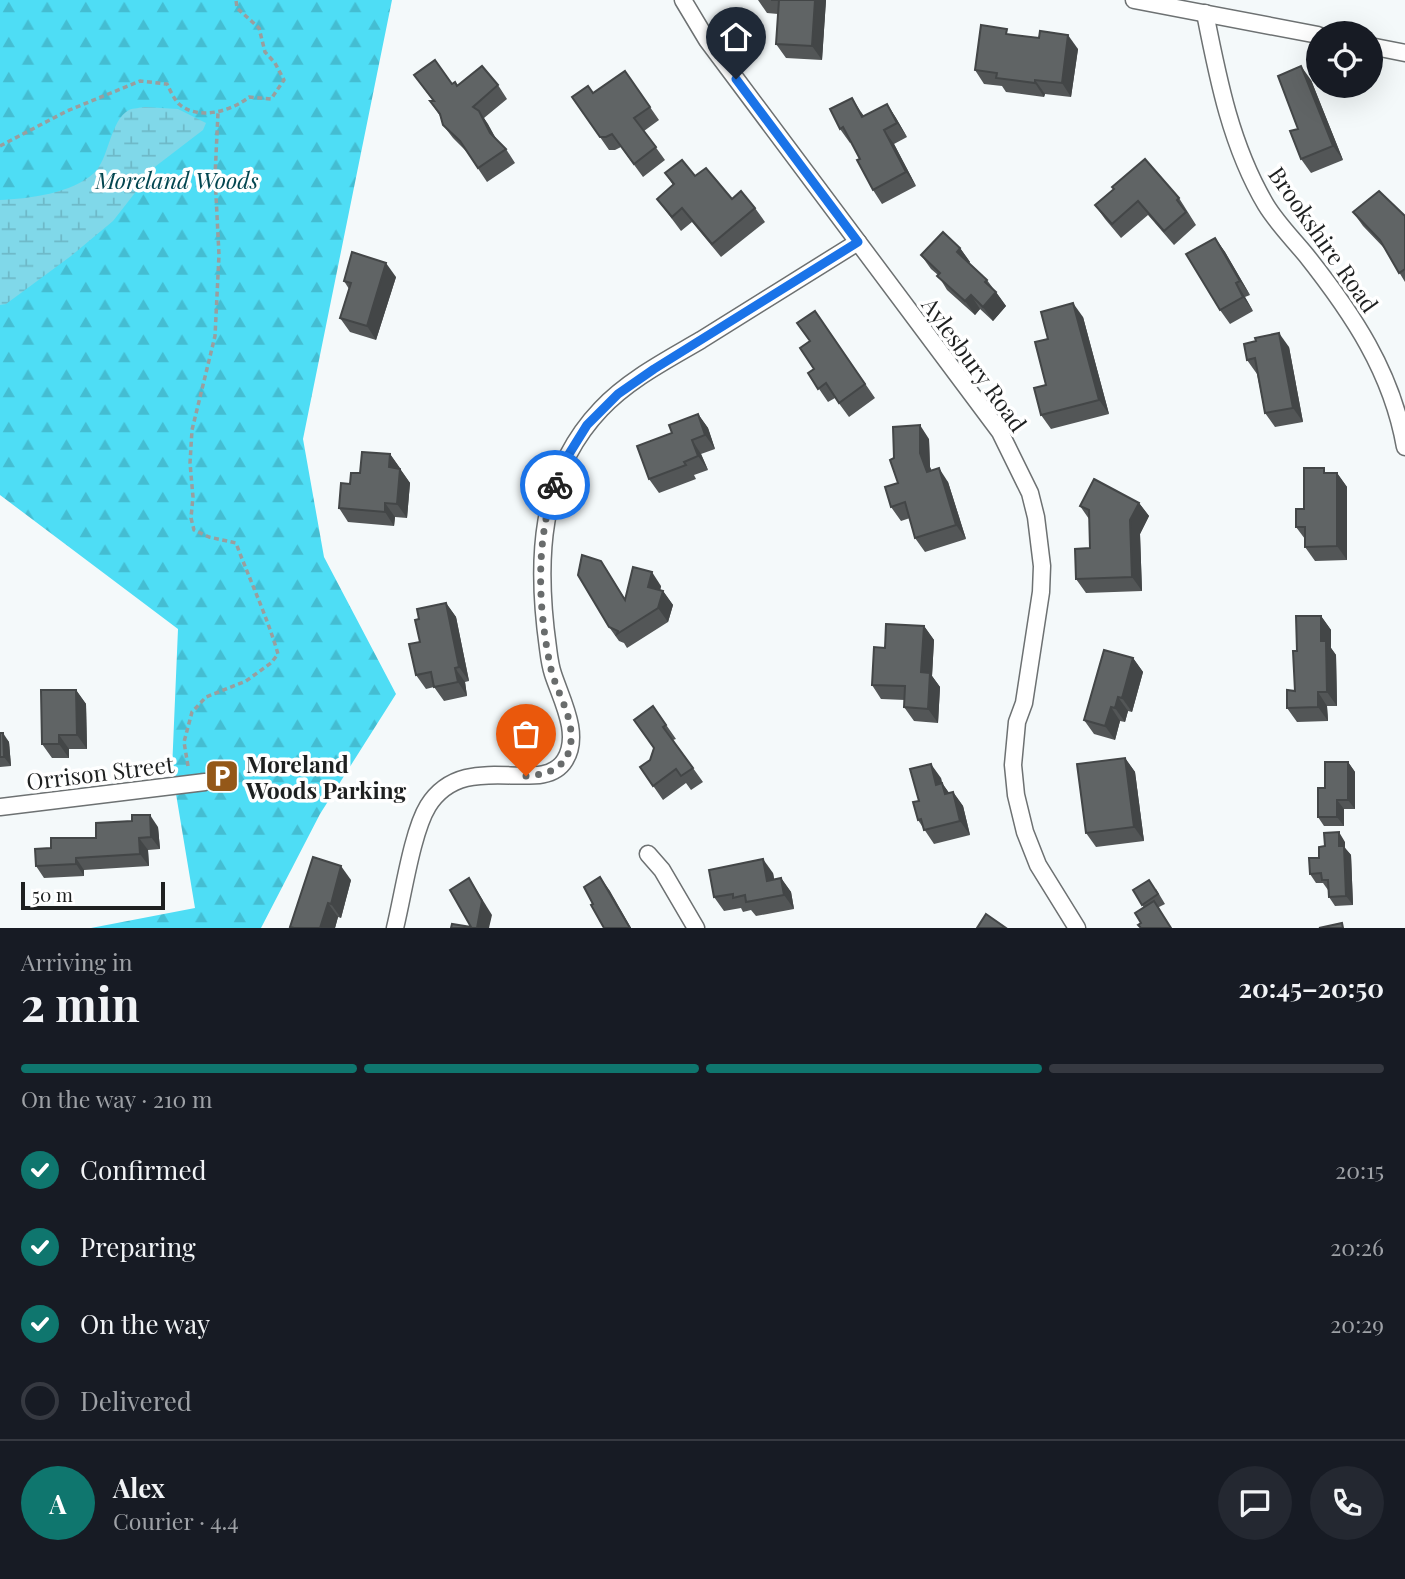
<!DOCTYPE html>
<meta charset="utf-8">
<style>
body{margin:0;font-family:"Playfair Display",serif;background:#242831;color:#f1f3f6;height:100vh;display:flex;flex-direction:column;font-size:26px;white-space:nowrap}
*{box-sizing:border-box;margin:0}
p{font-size:23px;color:#9ea1a6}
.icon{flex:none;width:38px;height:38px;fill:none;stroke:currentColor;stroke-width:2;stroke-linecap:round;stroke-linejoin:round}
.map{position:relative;height:928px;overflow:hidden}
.drawer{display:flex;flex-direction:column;background:#171b24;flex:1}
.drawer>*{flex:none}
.fabs{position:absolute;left:1306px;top:21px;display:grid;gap:14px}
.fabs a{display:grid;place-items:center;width:77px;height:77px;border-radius:50%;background:#171b24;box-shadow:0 7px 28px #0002;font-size:35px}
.scale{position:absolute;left:21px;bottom:18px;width:144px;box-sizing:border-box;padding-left:7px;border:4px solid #1e2020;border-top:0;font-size:19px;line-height:24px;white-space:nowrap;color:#1e2020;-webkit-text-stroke:5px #fff;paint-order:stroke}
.pin{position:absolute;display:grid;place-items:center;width:60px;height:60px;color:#fff;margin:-72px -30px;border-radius:50% 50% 50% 0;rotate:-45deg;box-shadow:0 0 7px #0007}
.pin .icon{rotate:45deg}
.courier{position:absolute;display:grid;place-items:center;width:70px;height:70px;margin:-35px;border:5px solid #1a73e8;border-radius:50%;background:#fff;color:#222;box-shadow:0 2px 9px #0007}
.overview em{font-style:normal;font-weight:700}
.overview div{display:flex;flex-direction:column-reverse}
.overview{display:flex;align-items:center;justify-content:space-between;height:119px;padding:0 21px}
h1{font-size:46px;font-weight:700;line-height:52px}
.bar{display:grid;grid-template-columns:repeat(4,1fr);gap:10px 7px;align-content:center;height:84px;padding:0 21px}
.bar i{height:9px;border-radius:5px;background:#363941}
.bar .active{background:#0f766e}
.bar p{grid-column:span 4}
.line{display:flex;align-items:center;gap:18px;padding:0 21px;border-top:2px solid #363941}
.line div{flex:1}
.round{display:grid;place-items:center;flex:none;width:74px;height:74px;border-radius:37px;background:#242831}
ol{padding:0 21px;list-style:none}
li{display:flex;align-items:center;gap:21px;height:77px}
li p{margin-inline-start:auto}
li .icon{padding:7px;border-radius:50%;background:#0f766e;color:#fff;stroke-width:4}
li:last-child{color:#9ea1a6}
li i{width:38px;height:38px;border:4px solid #363941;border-radius:50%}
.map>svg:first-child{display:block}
.forest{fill:url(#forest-firs)}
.wetland{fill:url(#wetland-marsh)}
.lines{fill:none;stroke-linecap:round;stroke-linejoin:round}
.minor-casing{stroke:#6d7172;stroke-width:19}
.path{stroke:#9a9e9e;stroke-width:3.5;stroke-dasharray:5 3.5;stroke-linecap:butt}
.minor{stroke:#fff;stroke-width:16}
.wall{fill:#535657}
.shaded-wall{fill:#434647}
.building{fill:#606465;stroke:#434647;stroke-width:2}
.done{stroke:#696c6c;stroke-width:7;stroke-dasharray:0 12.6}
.route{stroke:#1a73e8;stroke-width:9}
.labels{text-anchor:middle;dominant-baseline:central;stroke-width:7;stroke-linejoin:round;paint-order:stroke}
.park-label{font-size:23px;font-style:italic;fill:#034650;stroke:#fff}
.street-label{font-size:23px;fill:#1e2020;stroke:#fff}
.poi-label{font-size:23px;font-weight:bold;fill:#1e2020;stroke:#fff;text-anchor:start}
</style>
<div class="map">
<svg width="1405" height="928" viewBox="0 0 1405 928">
<defs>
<pattern id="forest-firs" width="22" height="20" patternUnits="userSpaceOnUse" patternTransform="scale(1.75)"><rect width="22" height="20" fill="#4eddf5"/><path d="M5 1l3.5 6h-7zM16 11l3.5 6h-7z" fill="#44bdd2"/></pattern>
<pattern id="wetland-marsh" width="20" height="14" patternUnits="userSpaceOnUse" patternTransform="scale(1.75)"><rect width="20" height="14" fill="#80d8e9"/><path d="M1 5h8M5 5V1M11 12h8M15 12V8" fill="none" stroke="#6eb9c8"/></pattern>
</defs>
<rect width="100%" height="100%" fill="#f4f9fa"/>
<polygon class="forest" points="0,0 392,0 303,439 324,557 396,694 320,814 261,928 91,928 195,908 172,770 178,629 0,495"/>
<path class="wetland" d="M145,107L178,109L206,123L203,130L156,166L113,221L71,256L6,304L0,305V200C28,199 73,193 94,173C109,159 110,120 129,110C133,108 141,108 145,107Z"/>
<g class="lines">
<g class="minor-casing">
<g id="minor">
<polyline points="683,0 707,40 1000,432 1030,493 1036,517 1042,566 1041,592 1024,703 1017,722 1013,765 1016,795 1025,832 1038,865 1077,928"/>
<polyline points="1134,0 1318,35"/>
<path d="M1205,13C1218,79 1231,146 1266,205C1277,223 1292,238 1306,255C1352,313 1392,372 1405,447"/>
<polyline points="1370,46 1405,53"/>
<polyline points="0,807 205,782"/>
<polyline points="648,854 662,870 696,928"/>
<path d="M395,928C403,896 412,832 428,806C465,747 542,798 565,760C581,734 561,699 553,674C550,665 549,656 548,648C536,563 538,475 601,409C628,380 667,360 701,340C753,307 806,275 858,242"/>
</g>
</g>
<g class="path">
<path d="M0,146L67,111L140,81L167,84C170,90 174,99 179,104C198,121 232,111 249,97L271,99L284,80L275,63L265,52L259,28L237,8L236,0"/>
<path d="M188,766L184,742L192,712L206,697L246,681L271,663L278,654C267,616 250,581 236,543L209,537L194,530L191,518L193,497L190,463L192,430L215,336L219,255L215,176L218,113"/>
</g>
<use href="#minor" class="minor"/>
</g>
<g class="wall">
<polygon points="758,0 826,0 822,60 786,58 776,44 778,14 767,13"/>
<polygon points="1011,35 1078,49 1071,97 1045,94 1044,97 1006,92 1002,86 984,84 975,70"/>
<polygon points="625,71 659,120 644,131 665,160 643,177 621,147 615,150 609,150 572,97 593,93"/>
<polygon points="414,75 452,84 455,82 458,85 498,85 507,99 484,118 496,139 506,149 515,163 487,182 467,152 453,138 443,125 440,116 430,101 433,101"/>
<polygon points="1311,80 1343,160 1311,173 1301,159 1298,129"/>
<polygon points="887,104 896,118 907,137 894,144 916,186 882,204 873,190 860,159 851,142 850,143 840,129 861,112 864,116"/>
<polygon points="665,173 695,176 732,199 755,208 765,222 721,257 692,222 681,231 657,199 673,185"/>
<polygon points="1179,198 1196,225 1174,245 1148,215 1121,238 1105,219 1095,205"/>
<polygon points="1353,212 1405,216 1405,282 1385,249 1363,226"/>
<polygon points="1215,238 1225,252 1250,295 1245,297 1253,311 1230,324 1220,310"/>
<polygon points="960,248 970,262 969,263 987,280 1006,306 993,321 980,309 975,315 947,290 938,275 931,269 921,255"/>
<polygon points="396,277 376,340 350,332 340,318 349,289 344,281"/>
<polygon points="815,311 875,398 849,417 835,398 828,402 808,373 814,369 810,341"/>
<polygon points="1083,317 1109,414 1051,429 1041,415 1046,385 1048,339"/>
<polygon points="1256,341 1289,347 1303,422 1275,427 1265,413 1257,374 1247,360"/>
<polygon points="698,414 708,428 715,449 701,454 708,470 694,475 696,479 659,493 649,479 672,433"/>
<polygon points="929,439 930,467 932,471 948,482 966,539 925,552 915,538 910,518 901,521 891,507 898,483"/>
<polygon points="390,454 410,483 407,518 395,517 394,526 348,522 339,508 360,473"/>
<polygon points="1328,473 1337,473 1347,487 1347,560 1315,561 1305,547 1305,539 1296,527 1304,509"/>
<polygon points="1139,503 1149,516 1140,534 1142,591 1086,593 1076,579 1090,548 1089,519 1080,506"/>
<polygon points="601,561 625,599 661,586 660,590 663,591 673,605 668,622 627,648 624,643 619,641 609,627"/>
<polygon points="446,603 456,617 469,681 465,682 467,696 444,701 434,687 426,689 416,675 420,642 419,619"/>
<polygon points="1321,616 1331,630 1331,648 1336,655 1337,706 1327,706 1328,721 1297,722 1287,708 1295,691 1297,651"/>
<polygon points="924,626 934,640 932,676 940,687 938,723 914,721 904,707 905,700 881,699 872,685 885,648"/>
<polygon points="1133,658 1143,672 1132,712 1128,711 1125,722 1120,721 1115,740 1094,734 1084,720"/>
<polygon points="76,690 86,704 87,749 69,749 69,758 52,758 42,744"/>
<polygon points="653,706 676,739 673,740 703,782 691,790 686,783 663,800 640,767 650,760 654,748"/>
<polygon points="0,733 9,742 11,766 0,767"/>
<polygon points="1125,758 1135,772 1144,841 1096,847 1086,833"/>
<polygon points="1348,762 1355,772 1355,809 1344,809 1344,826 1324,826 1318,817 1325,788"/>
<polygon points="941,778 942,783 949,793 953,792 963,806 970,835 934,844 918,820 919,801"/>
<polygon points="158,827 160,849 148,850 149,866 84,870 84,876 44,878 36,866 51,848 96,838"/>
<polygon points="1345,842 1345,848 1351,855 1353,905 1335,906 1329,897 1328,890 1323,883 1316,883 1310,874 1325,846"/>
<polygon points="773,873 774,879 781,878 791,892 794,909 756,916 751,910 743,912 741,908 724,911 714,897"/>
<polygon points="351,880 341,918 338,917 335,928 291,928 290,927"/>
<polygon points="1156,889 1165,904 1159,907 1141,923 1144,908 1133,890"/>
</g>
<g class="shaded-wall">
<polygon points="815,0 826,0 822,60 812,46"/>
<polygon points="1068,35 1078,49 1071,97 1062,83"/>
<polygon points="1301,66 1311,80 1343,160 1333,146"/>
<polygon points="1035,80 1045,94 1044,97 1035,83"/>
<polygon points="852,98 861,112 872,131 862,117"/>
<polygon points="887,104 896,118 907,137 897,123"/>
<polygon points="479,111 488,124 500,146 490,133"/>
<polygon points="884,130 894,144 916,186 906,172"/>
<polygon points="1215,238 1225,252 1250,295 1240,281"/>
<polygon points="960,248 970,262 966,265 957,252"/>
<polygon points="386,263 396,277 376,340 367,326"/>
<polygon points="1236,283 1245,297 1253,311 1243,297"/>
<polygon points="996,292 1006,306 993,321 983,307"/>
<polygon points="971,295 980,309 975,315 965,301"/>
<polygon points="1073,303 1083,317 1109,414 1099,400"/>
<polygon points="1279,333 1289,347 1303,422 1293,408"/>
<polygon points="698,414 708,428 715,449 705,435"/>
<polygon points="920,425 929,439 930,467 937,486 927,472 920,453"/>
<polygon points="692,440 701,454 708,470 698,456"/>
<polygon points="390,454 400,468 389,467"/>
<polygon points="939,468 948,482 966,539 956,525"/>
<polygon points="400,469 410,483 407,518 397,504"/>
<polygon points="1337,473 1347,487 1347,560 1337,546"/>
<polygon points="385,503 395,517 394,526 385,512"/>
<polygon points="1139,503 1149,516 1140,534 1142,591 1132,577 1130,520"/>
<polygon points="652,572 661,586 658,601 648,587"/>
<polygon points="663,591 673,605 668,622 658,608"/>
<polygon points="446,603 456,617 469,681 459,667"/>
<polygon points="1321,616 1331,630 1331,648 1336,655 1337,706 1327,692 1321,641"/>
<polygon points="924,626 934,640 932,676 940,687 938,723 928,709 921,672"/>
<polygon points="1133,658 1143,672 1132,712 1122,698"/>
<polygon points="455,668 465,682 467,696 458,682"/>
<polygon points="76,690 86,704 87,749 77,735"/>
<polygon points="1318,692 1327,706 1328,721 1318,707"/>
<polygon points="1118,697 1128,711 1125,722 1115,708"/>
<polygon points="1111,707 1120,721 1115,740 1105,726"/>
<polygon points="3,733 9,742 11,766 4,757"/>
<polygon points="59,735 69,749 69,758 59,744"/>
<polygon points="1125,758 1135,772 1144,841 1134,827"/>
<polygon points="1348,762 1355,772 1355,809 1348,800"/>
<polygon points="931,764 941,778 942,783 952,797 955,808 936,785"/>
<polygon points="953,792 963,806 970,835 960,821"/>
<polygon points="1337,800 1344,809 1344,826 1337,817"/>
<polygon points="150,815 158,827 160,849 151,837"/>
<polygon points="1339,832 1345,842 1345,848 1351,855 1353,905 1346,896 1339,846"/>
<polygon points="139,838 148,850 149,866 140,854"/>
<polygon points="76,858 84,870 84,876 76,864"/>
<polygon points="763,859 773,873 777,895 767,881"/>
<polygon points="341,866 351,880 341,918 331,904"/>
<polygon points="600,877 610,891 631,928 630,928"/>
<polygon points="469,878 492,915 489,928 477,928"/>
<polygon points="781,878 791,892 794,909 784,895"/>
<polygon points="328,903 338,917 335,928 320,928"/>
</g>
<g class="building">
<polygon points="771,0 815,0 812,46 776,44 779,0"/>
<polygon points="981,25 1007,29 1006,34 1039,38 1040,31 1068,35 1062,83 1035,80 1035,83 996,78 997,73 975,70"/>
<polygon points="435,60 452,84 455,82 457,86 482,66 498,85 473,107 479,111 490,133 506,149 478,168 460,141 443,125 440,114 430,101 434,101 414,75"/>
<polygon points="1301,66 1333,146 1301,159 1290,131 1298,129 1278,76"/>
<polygon points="625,71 650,107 634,118 656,147 634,164 612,134 606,137 600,137 572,97 588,86 593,93"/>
<polygon points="852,98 862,117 887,104 897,123 884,130 906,172 873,190 857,160 860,159 843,127 840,129 830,109"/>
<polygon points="1145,159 1179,198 1177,200 1186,212 1164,231 1138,201 1112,224 1095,205 1114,189 1112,187"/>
<polygon points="682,160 695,176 706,168 732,199 741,191 755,208 712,244 682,208 672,217 657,199 674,184 665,173"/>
<polygon points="1379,191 1405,216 1405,269 1399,273 1380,240 1353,212"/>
<polygon points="943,232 960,248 957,252 987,280 985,282 996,292 983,307 971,295 965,301 937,276 940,273 921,255"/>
<polygon points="1215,238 1240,281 1236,283 1243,297 1220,310 1186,254"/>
<polygon points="352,252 386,263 367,326 340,318 351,283 344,281"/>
<polygon points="1073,303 1099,400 1041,415 1034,388 1046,385 1035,342 1048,339 1041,312"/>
<polygon points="815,311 865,384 839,403 826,383 818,389 808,373 814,369 800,348 810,341 797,323"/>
<polygon points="1279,333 1293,408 1265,413 1255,358 1247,360 1244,344 1256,341 1255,338"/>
<polygon points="698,414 705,435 692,440 698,456 684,462 686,465 649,479 637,446 672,433 669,425"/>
<polygon points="920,425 920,453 927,472 939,468 956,525 915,538 905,502 891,507 885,487 898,483 890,460 894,458 893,427"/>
<polygon points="362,452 390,454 389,467 400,469 397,504 385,503 385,512 339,508 341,483 350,484 351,473 360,473"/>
<polygon points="1304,468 1324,468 1324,473 1337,473 1337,546 1305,547 1305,527 1296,527 1296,509 1304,509"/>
<polygon points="1094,479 1139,503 1130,520 1132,577 1076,579 1075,549 1090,548 1089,510 1080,506"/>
<polygon points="582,555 601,561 625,600 633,567 652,572 648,587 663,591 658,608 617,634 618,631 609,627 578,575"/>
<polygon points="446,603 459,667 455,668 458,682 434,687 431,672 416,675 409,644 420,642 415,620 419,619 417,609"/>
<polygon points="1296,616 1321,616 1321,641 1326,641 1327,692 1318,692 1318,707 1287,708 1287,690 1295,691 1293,651 1297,651"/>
<polygon points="886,624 924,626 921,672 930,673 928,709 904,707 905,686 872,685 874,647 885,648"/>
<polygon points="1104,650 1133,658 1122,698 1118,697 1115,708 1111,707 1105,726 1084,720"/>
<polygon points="41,690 76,690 77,735 59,735 59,744 42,744"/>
<polygon points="653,706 666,725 663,727 693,768 681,776 676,769 653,786 640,767 650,760 654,748 634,720"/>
<polygon points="0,733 3,733 4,757 0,757"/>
<polygon points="1125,758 1134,827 1086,833 1077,764"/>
<polygon points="1325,762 1348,762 1348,800 1337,800 1337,817 1318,817 1318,788 1325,788"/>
<polygon points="931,764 936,785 942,783 945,794 953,792 960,821 924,830 921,819 918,820 913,802 919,801 910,769"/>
<polygon points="132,815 150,815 151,837 139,838 140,854 76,858 76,864 36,866 35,849 51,848 51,838 96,838 96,823 132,821"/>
<polygon points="1339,832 1339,846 1344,846 1346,896 1329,897 1328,880 1322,880 1321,873 1310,874 1309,858 1319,858 1319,847 1325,846 1324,833"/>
<polygon points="313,857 341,866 331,904 328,903 320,928 294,928 290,927"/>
<polygon points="763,859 767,881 781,878 784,895 746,902 745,895 733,898 733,894 714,897 709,870"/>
<polygon points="600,877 630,928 604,928 591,905 593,904 584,887"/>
<polygon points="469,878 482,901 477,928 451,928 452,924 471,927 450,890"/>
<polygon points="1149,880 1158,894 1142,905 1133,890"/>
<polygon points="1154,901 1171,928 1141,928 1138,925 1141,923 1135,913"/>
<polygon points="986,914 1006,928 977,928"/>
<polygon points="1342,923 1343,928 1319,928"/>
</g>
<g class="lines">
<path class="done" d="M526,776C549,775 569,767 571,741C573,716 557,693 551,669C538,610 535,543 555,485"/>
<polyline class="route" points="555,485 564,462 587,425 618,394 654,369 858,242 736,79"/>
</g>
<defs>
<g id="parking-square" transform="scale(1.75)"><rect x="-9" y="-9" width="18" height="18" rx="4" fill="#945819" stroke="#fff"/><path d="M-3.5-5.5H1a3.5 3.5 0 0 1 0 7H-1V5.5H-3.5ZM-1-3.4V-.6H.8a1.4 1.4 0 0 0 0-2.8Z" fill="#fff"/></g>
</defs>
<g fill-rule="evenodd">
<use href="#parking-square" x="222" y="776"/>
</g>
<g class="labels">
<g class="park-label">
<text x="177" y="179">Moreland Woods</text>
</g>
<g class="street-label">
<text transform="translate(1324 239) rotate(55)">Brookshire Road</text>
<text transform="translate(975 364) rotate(54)">Aylesbury Road</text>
<text transform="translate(100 772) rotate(-7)">Orrison Street</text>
</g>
<g class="poi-label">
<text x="246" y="763">Moreland<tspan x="246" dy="26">Woods Parking</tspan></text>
</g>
</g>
</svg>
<div class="fabs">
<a><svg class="icon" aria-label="locate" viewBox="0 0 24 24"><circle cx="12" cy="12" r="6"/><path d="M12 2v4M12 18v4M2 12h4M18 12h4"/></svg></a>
</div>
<div class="scale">50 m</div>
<div class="pin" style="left:526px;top:776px;background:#ea580c"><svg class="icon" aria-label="bag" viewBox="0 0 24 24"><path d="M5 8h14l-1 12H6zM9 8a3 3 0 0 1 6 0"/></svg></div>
<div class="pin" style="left:736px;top:79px;background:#1f2937"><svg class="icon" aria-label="home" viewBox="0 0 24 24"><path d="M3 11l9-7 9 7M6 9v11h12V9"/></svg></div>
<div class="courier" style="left:555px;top:485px"><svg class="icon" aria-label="bike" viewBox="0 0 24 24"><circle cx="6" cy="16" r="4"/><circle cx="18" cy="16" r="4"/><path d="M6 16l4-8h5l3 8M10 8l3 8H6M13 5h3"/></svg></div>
</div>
<section class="drawer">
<div class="overview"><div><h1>2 min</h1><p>Arriving in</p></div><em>20:45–20:50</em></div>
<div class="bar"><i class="active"></i><i class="active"></i><i class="active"></i><i></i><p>On the way · 210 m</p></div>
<ol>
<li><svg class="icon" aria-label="check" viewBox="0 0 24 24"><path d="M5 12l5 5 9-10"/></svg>Confirmed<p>20:15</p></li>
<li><svg class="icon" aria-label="check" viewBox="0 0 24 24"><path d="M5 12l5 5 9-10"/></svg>Preparing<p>20:26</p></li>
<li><svg class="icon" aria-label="check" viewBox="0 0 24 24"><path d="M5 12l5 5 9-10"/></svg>On the way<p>20:29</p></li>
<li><i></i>Delivered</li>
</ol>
<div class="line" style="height:126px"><b class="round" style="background:#0f766e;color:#fff">A</b><div><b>Alex</b><p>Courier · 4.4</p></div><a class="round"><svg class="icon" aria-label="chat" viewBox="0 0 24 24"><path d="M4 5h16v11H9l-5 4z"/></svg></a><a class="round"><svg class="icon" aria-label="phone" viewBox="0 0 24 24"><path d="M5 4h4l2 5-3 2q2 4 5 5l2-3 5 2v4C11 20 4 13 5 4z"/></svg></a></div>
</section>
